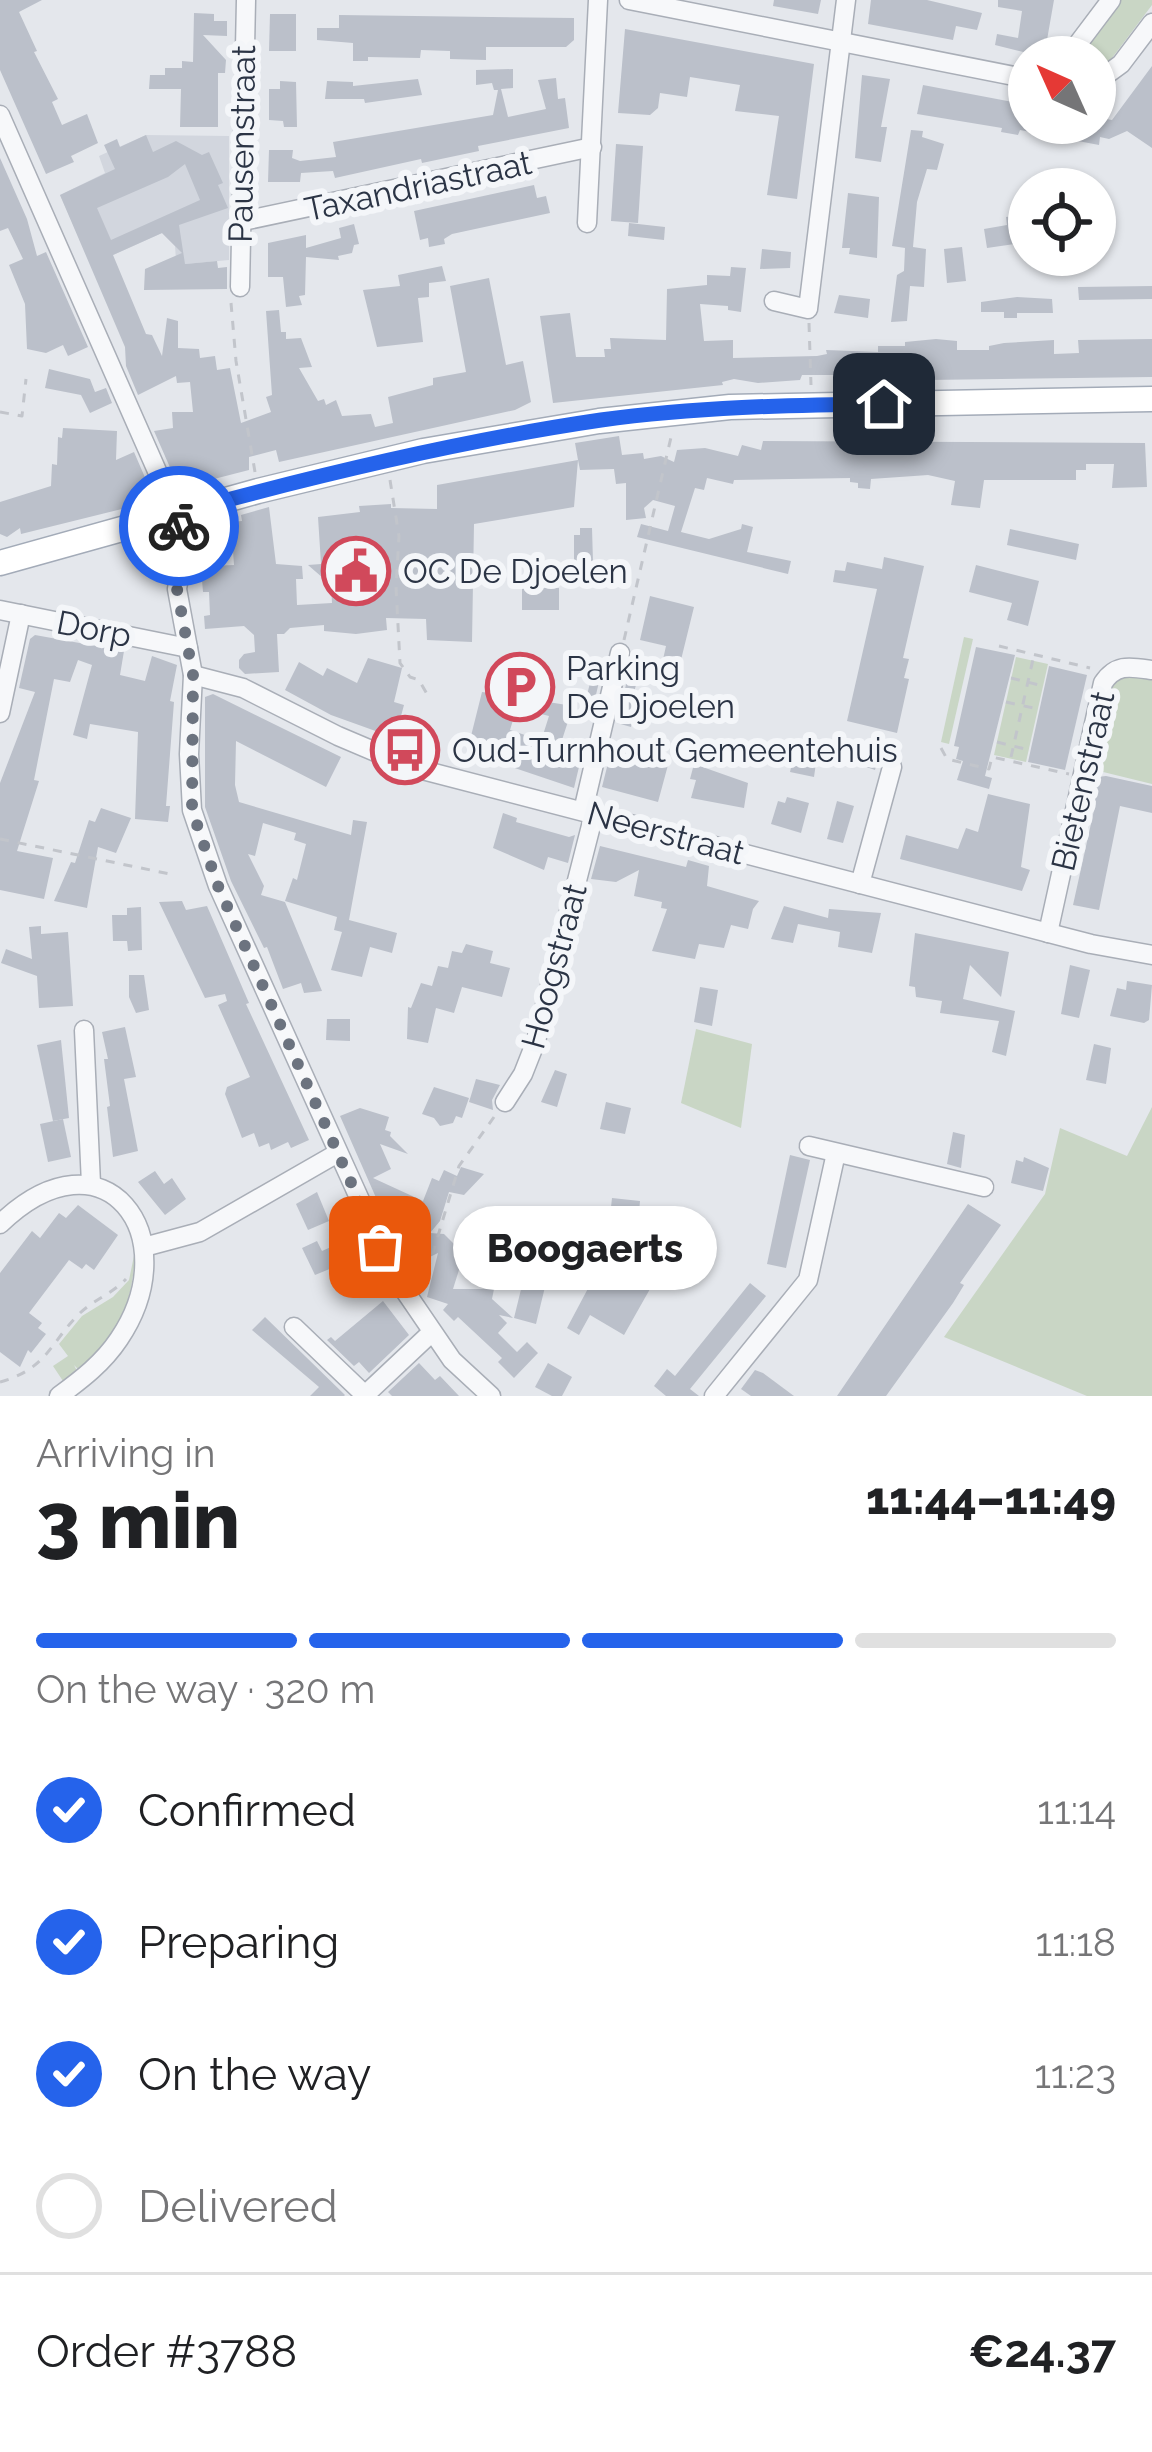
<!DOCTYPE html>
<meta charset="utf-8">
<style>
body{margin:0;font-family:Raleway,sans-serif;background:#f2f2f2;color:#202124;height:100vh;display:flex;flex-direction:column;font-size:45px;white-space:nowrap}
*{box-sizing:border-box;margin:0}
p{font-size:39px;color:#757577}
.icon{flex:none;width:66px;height:66px;fill:none;stroke:currentColor;stroke-width:2;stroke-linecap:round;stroke-linejoin:round}
.map{position:relative;height:1396px;overflow:hidden}
.side{display:flex;flex-direction:column;background:#fff;flex:1}
.side>*{flex:none}
.needle{width:78px;rotate:315deg}
.fabs{position:absolute;left:1008px;top:36px;display:grid;gap:24px}
.fabs a{display:grid;place-items:center;width:108px;height:108px;border-radius:50%;background:#fff;box-shadow:0 3px 9px #0004;font-size:60px}
.pin{position:absolute;display:grid;place-items:center;width:102px;height:102px;color:#fff;margin:-51px;border-radius:24px;box-shadow:0 6px 18px #0006}
.courier{position:absolute;display:grid;place-items:center;width:120px;height:120px;margin:-60px;border:9px solid #2563eb;border-radius:50%;background:#fff;color:#222;box-shadow:0 3px 15px #0007}
.bubble{position:absolute;height:84px;border-radius:42px;background:#fff;box-shadow:0 3px 9px #0004;font-size:39px;font-weight:800;line-height:84px;text-align:center}
.overview em{font-style:normal;font-weight:800}
.overview div{display:flex;flex-direction:column-reverse}
.overview{display:flex;align-items:center;justify-content:space-between;height:204px;padding:0 36px}
h1{font-size:78px;font-weight:800;line-height:90px}
.bar{display:grid;grid-template-columns:repeat(4,1fr);gap:18px 12px;align-content:center;height:144px;padding:0 36px}
.bar i{height:15px;border-radius:9px;background:#e0e0e0}
.bar .selected{background:#2563eb}
.bar p{grid-column:span 4}
.line{display:flex;align-items:center;gap:30px;padding:0 36px;border-top:3px solid #e0e0e0}
.line div{flex:1}
ol{padding:0 36px;list-style:none}
li{display:flex;align-items:center;gap:36px;height:132px}
li p{margin-inline-start:auto}
li .icon{padding:12px;border-radius:50%;background:#2563eb;color:#fff;stroke-width:4}
li:last-child{color:#757577}
li i{width:66px;height:66px;border:6px solid #e0e0e0;border-radius:50%}
.map>svg:first-child{display:block}
.built{fill:#d2d6de}
.green{fill:#c9d6c5}
.building{fill:#bbc0ca;fill-rule:evenodd}
.lines{fill:none;stroke-linecap:round;stroke-linejoin:round}
.minor-casing{stroke:#a9aeb7;stroke-width:21}
.major-casing{stroke:#a3abb8;stroke-width:27}
.path{stroke:#c2c5cb;stroke-width:3;stroke-dasharray:9 9;stroke-linecap:butt}
.minor{stroke:#f7f8fa;stroke-width:18}
.major{stroke:#fff;stroke-width:24}
.done{stroke:#6c737f;stroke-width:12;stroke-dasharray:0 21.6}
.route{stroke:#2563eb;stroke-width:15}
.labels{text-anchor:middle;dominant-baseline:central;stroke-width:12;stroke-linejoin:round;paint-order:stroke}
.street-label{font-size:33px;fill:#2b3445;stroke:#f4f6f9}
.poi-label{font-size:33px;fill:#2b3445;stroke:#f4f6f9;text-anchor:start}
</style>
<div class="map">
<svg width="1152" height="1396" viewBox="0 0 1152 1396">
<rect width="100%" height="100%" fill="#e4e7ec"/>
<polygon class="built" points="146,135 229,136 229,260 185,264 176,260 175,246 162,233 91,265 60,195 105,173 99,156"/>
<g class="green">
<polygon points="1117,0 1152,0 1152,5 1109,62 1095,70 1095,57 1073,57"/>
<polygon points="964,637 973,639 949,744 941,742"/>
<polygon points="1016,657 1048,664 1026,762 994,755"/>
<polygon points="1121,675 1152,677 1152,784 1091,769 1111,683"/>
<polygon points="696,1029 752,1044 741,1128 681,1103"/>
<polygon points="1152,1107 1152,1396 1087,1396 944,1337 1045,1194 1060,1128 1127,1156"/>
<path d="M136,1246C133,1293 123,1343 79,1370L74,1365L77,1371L63,1381L53,1366L68,1356L59,1344L82,1316L113,1297L129,1280Z"/>
</g>
<g class="building">
<polygon points="0,0 42,0 19,12 37,51 34,52 58,99 52,102 62,125 87,114 98,143 71,156 74,162 46,174 0,70"/>
<polygon points="774,0 821,0 818,14 773,6"/>
<polygon points="871,0 927,0 982,13 977,30 956,26 953,40 868,24"/>
<polygon points="998,0 1054,0 1044,57 995,45 997,34 1018,38 1022,11 998,7"/>
<polygon points="194,13 214,14 214,21 227,21 227,36 203,35 226,60 225,73 218,73 218,127 180,127 181,89 149,89 150,75 165,75 165,68 182,68 182,61 193,62"/>
<polygon points="270,14 296,14 296,51 269,51"/>
<polygon points="339,15 574,18 574,40 566,47 486,47 486,60 450,59 450,51 421,50 420,58 368,57 368,61 353,61 353,43 317,40 317,28 339,28"/>
<polygon points="625,29 814,64 797,199 767,195 779,116 735,111 740,85 690,77 687,97 660,93 658,108 650,115 618,113"/>
<polygon points="1152,66 1152,148 1127,131 1109,139 1100,137 1099,145 1020,130 1018,135 1001,132 1002,128 917,114 923,85 1029,105 1029,123 1095,123 1095,117 1112,120"/>
<polygon points="513,69 513,88 501,89 508,117 546,109 538,80 556,78 558,99 565,98 569,128 478,146 479,151 422,163 421,159 335,178 333,171 301,173 300,182 268,182 269,150 293,150 292,158 300,161 336,157 333,142 493,115 498,90 494,90 492,83 476,85 476,70"/>
<polygon points="862,75 890,79 881,127 887,127 881,162 855,158"/>
<polygon points="418,79 422,95 365,103 364,99 325,99 327,81 353,82 353,86"/>
<polygon points="280,81 296,82 297,127 284,127 283,121 269,120 269,89 280,89"/>
<polygon points="911,130 923,131 922,137 944,144 937,170 927,169 917,202 913,247 926,249 924,287 910,286 907,321 891,322 897,275 904,271 905,248 892,246"/>
<path d="M146,135L153,152L176,141L202,155L209,152L223,183L218,185L228,208L179,225L185,264L217,261L218,268L227,267V289L144,290L145,269L182,253L162,233L113,255L146,334L152,335L162,356L167,318L178,321V348L199,349L200,358L215,356L217,370L230,368L241,423L271,412L266,397L272,395L266,311L279,310L281,332H286V339L301,338L312,367L299,368L318,401L324,399L326,405L336,400L342,416L371,414L375,427L393,423L388,397L433,385V378L466,372L450,286L489,278L506,365L523,361L531,402L515,410L279,462L276,450L249,457V470L179,488L154,431L173,428L172,412H193L190,382L177,383L176,376L138,395L126,366L125,347L60,195L115,169L104,145L117,139L120,147ZM185,164L200,200L111,240L97,208L168,177Z"/>
<polygon points="616,144 643,146 638,223 611,221"/>
<polygon points="0,158 27,219 37,256 46,252 88,347 68,356 63,345 46,353 27,349 25,304 9,265 23,259 8,228 0,231"/>
<polygon points="534,185 537,198 546,196 550,213 452,234 444,239 445,244 429,247 428,238 420,240 414,211"/>
<polygon points="848,193 879,197 877,258 849,254 850,248 842,248"/>
<polygon points="1029,214 1029,242 987,248 984,229 1007,225 1006,217"/>
<polygon points="629,223 665,227 664,240 628,236"/>
<polygon points="354,224 359,244 354,245 352,253 338,256 339,260 306,257 305,295 299,296 302,305 286,307 283,277 268,277 268,243 306,235 306,248 341,238 339,228"/>
<polygon points="962,247 966,281 947,283 944,249"/>
<polygon points="762,249 791,252 790,268 760,269"/>
<polygon points="442,266 446,281 429,283 429,297 418,298 423,342 377,347 363,290 400,286 398,275"/>
<polygon points="731,267 746,268 741,312 728,310 728,306 700,304 704,341 733,340 733,358 817,356 827,354 826,350 878,352 878,346 905,346 905,342 936,339 957,341 957,350 989,350 989,346 1004,343 1054,340 1054,354 1079,353 1078,340 1152,339 1152,377 857,381 857,375 802,375 800,380 758,383 734,379 722,382 723,385 553,403 540,316 570,313 576,357 605,357 604,349 611,349 610,338 666,340 667,289 707,285 707,275 730,276"/>
<polygon points="1152,286 1152,299 1079,300 1078,287"/>
<polygon points="839,295 870,299 868,318 834,313"/>
<polygon points="1017,297 1052,299 1053,313 1017,313 1017,318 1004,318 1004,312 981,312 981,302"/>
<polygon points="49,369 90,379 95,392 106,388 112,403 90,413 81,395 45,388"/>
<polygon points="63,428 117,431 116,460 134,452 153,496 150,502 21,534 20,528 7,537 0,534 0,502 51,486 52,464 57,465 58,437 62,438"/>
<polygon points="619,436 622,455 643,453 644,459 661,456 674,462 677,450 705,448 738,456 742,445 761,450 763,441 1145,443 1147,487 1112,488 1114,464 1086,464 1086,470 1076,470 1076,480 984,480 980,508 951,505 955,481 928,475 871,479 870,489 858,488 858,483 850,482 850,478 734,480 733,484 707,478 704,490 695,488 681,532 709,539 741,529 742,524 753,527 747,552 791,561 788,574 637,537 641,524 668,531 675,506 653,500 644,508 646,518 626,520 626,483 616,484 614,469 580,470 578,460 574,507 474,524 472,642 427,640 426,619 386,618 387,630 356,634 324,631 324,625 290,628 284,634 277,634 279,672 245,674 239,668 239,660 244,654 255,652 254,635 244,626 205,629 204,616 210,615 209,592 203,592 202,580 208,579 211,566 234,565 231,522 242,521 241,515 269,507 276,564 302,566 303,579 296,579 297,605 332,603 331,585 308,565 321,564 318,517 360,512 359,506 391,504 391,508 437,509 437,485 578,460 575,443"/>
<polygon points="580,528 592,528 593,562 574,561 574,535 580,535"/>
<polygon points="1010,529 1079,544 1076,560 1007,545"/>
<polygon points="884,557 924,566 903,658 909,659 904,678 909,679 897,733 847,721 877,589 833,582 835,570 845,571 847,562 882,569"/>
<polygon points="976,565 1039,581 1028,626 1007,620 1012,603 969,592"/>
<rect x="522" y="588" width="37" height="22"/>
<polygon points="650,596 694,607 679,668 662,664 666,646 640,640"/>
<polygon points="35,635 124,651 120,675 145,681 152,656 177,665 170,701 174,702 166,806 170,806 168,822 135,819 138,732 90,724 87,739 73,735 92,665 78,660 70,682 54,679 34,780 39,781 17,851 53,858 44,899 0,890 0,783 35,692 19,688 30,639"/>
<polygon points="976,647 1015,655 985,776 992,778 989,789 957,780 963,761 956,759 959,747 954,746"/>
<polygon points="368,658 402,668 394,702 404,705 395,738 331,715 285,690 299,662 323,676 327,668 357,683"/>
<polygon points="1049,666 1087,675 1065,770 1028,762"/>
<polygon points="594,667 602,669 591,716 582,715"/>
<polygon points="628,676 638,678 634,692 654,697 648,719 634,715 631,727 617,723"/>
<polygon points="482,692 520,697 510,730 537,739 542,738 549,716 541,714 548,702 573,706 561,743 583,750 574,788 467,752"/>
<polygon points="213,694 341,757 326,787 236,741 235,785 239,802 351,835 353,820 367,822 349,920 397,933 392,953 370,947 362,977 331,970 342,932 334,930 337,917 285,901 293,878 297,880 306,844 294,840 296,833 263,823 255,856 248,854 264,886 261,895 285,902 322,991 304,993 301,983 283,989 267,947 264,948 231,881 205,807 205,697"/>
<polygon points="834,744 879,756 875,770 831,755"/>
<polygon points="795,750 813,753 811,762 816,763 814,777 790,772"/>
<polygon points="624,753 668,765 658,802 602,787 609,759 622,762"/>
<polygon points="694,764 748,783 744,808 691,798 696,780 690,779"/>
<polygon points="1106,776 1152,786 1152,813 1120,806 1099,910 1073,905 1096,801 1092,800 1097,777"/>
<polygon points="988,794 1030,804 1021,867 1030,870 1022,891 900,859 906,835 958,849 966,828 978,832"/>
<polygon points="787,797 809,803 801,833 771,824 778,801 785,803"/>
<polygon points="837,801 854,806 843,843 827,839"/>
<polygon points="101,808 131,818 116,853 98,847 87,908 54,901 71,862 75,863 89,820 95,822"/>
<polygon points="503,813 517,818 516,822 569,837 575,835 568,863 548,857 544,870 493,848"/>
<polygon points="600,846 686,867 688,860 709,866 707,886 759,901 753,909 748,929 731,925 724,948 699,944 695,959 652,951 667,909 661,908 662,902 634,896 639,870 616,882 591,879"/>
<polygon points="182,901 186,910 207,906 249,1003 246,1004 309,1140 291,1148 288,1142 271,1150 269,1143 259,1147 254,1133 242,1138 225,1094 227,1087 250,1077 218,1005 227,1001 225,994 205,998 159,902"/>
<polygon points="784,906 828,918 829,909 881,913 872,953 838,947 840,932 798,924 793,943 771,939"/>
<polygon points="141,907 142,950 128,951 127,941 113,941 112,915 127,915 127,908"/>
<polygon points="41,926 41,934 68,932 73,1006 39,1008 37,976 1,963 6,949 32,959 29,927"/>
<polygon points="915,933 1009,952 1001,997 970,965 963,999 1015,1011 1006,1056 992,1052 999,1021 940,1013 942,1001 916,997 915,987 909,986"/>
<polygon points="466,944 493,951 490,963 510,968 502,997 462,987 454,1013 436,1008 428,1043 407,1039 408,1007 411,1008 421,983 432,986 438,966 448,968 452,951 462,953"/>
<polygon points="1070,965 1090,970 1079,1018 1061,1014"/>
<polygon points="129,975 144,975 149,1010 136,1013 129,997"/>
<polygon points="1127,981 1152,985 1149,1020 1144,1023 1110,1016 1117,988 1126,990"/>
<polygon points="700,987 718,990 712,1026 694,1022"/>
<polygon points="327,1019 350,1019 350,1041 326,1040"/>
<polygon points="125,1027 136,1077 124,1079 138,1151 113,1157 107,1107 110,1106 104,1059 108,1059 102,1032"/>
<polygon points="61,1040 69,1118 53,1121 37,1045"/>
<polygon points="1094,1044 1111,1048 1106,1084 1086,1080"/>
<polygon points="555,1070 567,1074 557,1107 541,1102"/>
<polygon points="476,1079 500,1085 492,1100 493,1110 469,1102"/>
<polygon points="434,1087 469,1098 462,1118 456,1116 453,1123 440,1126 434,1118 422,1114"/>
<polygon points="606,1102 631,1108 625,1134 600,1129"/>
<polygon points="360,1108 389,1117 385,1130 391,1132 390,1136 408,1154 380,1144 391,1169 373,1178 423,1201 432,1178 439,1181 444,1170 457,1176 461,1167 484,1174 464,1195 449,1192 440,1221 430,1233 444,1234 464,1254 453,1289 494,1289 492,1299 513,1318 499,1315 507,1323 498,1333 517,1352 527,1342 538,1353 514,1378 498,1362 502,1358 458,1317 454,1321 443,1310 448,1304 427,1297 438,1253 407,1268 340,1116"/>
<polygon points="63,1119 71,1157 48,1162 40,1124"/>
<polygon points="953,1132 965,1135 961,1168 947,1164"/>
<polygon points="790,1155 810,1160 786,1268 767,1264"/>
<polygon points="1024,1157 1049,1168 1043,1191 1011,1183 1016,1160 1023,1162"/>
<polygon points="155,1171 164,1184 172,1178 186,1199 165,1215 138,1182"/>
<polygon points="317,1192 329,1221 308,1230 296,1204"/>
<polygon points="612,1198 640,1201 635,1259 659,1273 624,1335 590,1315 579,1335 567,1328 593,1279 572,1275 575,1256 605,1262"/>
<polygon points="968,1204 1001,1225 960,1283 964,1285 953,1303 886,1396 837,1396"/>
<polygon points="78,1205 118,1235 94,1270 86,1264 82,1269 69,1260 29,1313 42,1323 38,1328 46,1334 31,1353 28,1350 20,1367 0,1352 0,1273 32,1231 40,1238 59,1213 66,1218"/>
<polygon points="494,1239 525,1245 524,1251 552,1258 536,1324 514,1318 526,1269 490,1261"/>
<polygon points="317,1241 322,1251 340,1243 349,1261 315,1275 302,1248"/>
<polygon points="750,1283 766,1296 690,1389 699,1396 666,1396 654,1386 667,1369 675,1376"/>
<polygon points="383,1301 409,1335 369,1373 359,1362 354,1366 327,1340 331,1337 335,1341"/>
<polygon points="265,1317 345,1395 344,1396 310,1396 319,1387 252,1330"/>
<polygon points="419,1363 435,1380 440,1376 459,1396 392,1396 388,1392"/>
<polygon points="548,1363 572,1377 562,1396 552,1396 535,1387"/>
<polygon points="755,1370 763,1373 794,1396 751,1396 741,1389"/>
</g>
<g class="lines">
<g class="minor-casing">
<g id="minor">
<polyline points="629,0 1029,79"/>
<polyline points="1068,57 1111,0"/>
<polyline points="1095,83 1121,64 1152,23"/>
<polyline points="0,115 176,514 183,552 177,589 193,675 189,754 192,810 218,886 394,1275 452,1360 491,1396"/>
<polyline points="243,221 592,147"/>
<polyline points="587,223 598,0"/>
<polyline points="240,287 246,0"/>
<polyline points="774,301 808,309 846,0"/>
<polyline points="0,610 188,648"/>
<polyline points="193,675 243,688 338,736 411,767 1091,944 1152,955"/>
<polyline points="0,713 21,614"/>
<polyline points="583,811 620,653"/>
<polyline points="860,884 892,767"/>
<path d="M1048,933L1103,683C1116,663 1131,667 1152,670"/>
<polyline points="84,1030 91,1184"/>
<polyline points="505,1102 523,1074 536,1041 594,814"/>
<polyline points="809,1146 984,1187"/>
<path d="M0,1224C105,1123 188,1237 119,1339C103,1363 82,1379 59,1396"/>
<polyline points="144,1247 200,1232 336,1154"/>
<polyline points="294,1327 366,1396"/>
<polyline points="364,1396 431,1333"/>
<polyline points="714,1396 808,1280 836,1153"/>
</g>
</g>
<g class="major-casing">
<polyline id="major" points="0,563 258,491 423,451 599,421 730,407 1152,399"/>
</g>
<g class="path">
<polyline points="231,303 236,361 255,472"/>
<polyline points="809,323 811,385"/>
<polyline points="0,412 22,416 26,379"/>
<polyline points="390,480 399,536 396,587 400,663 410,677 419,680 427,694"/>
<polyline points="624,640 672,433"/>
<polyline points="999,646 1090,668"/>
<polyline points="1011,678 1043,686"/>
<polyline points="1006,702 1038,709"/>
<polyline points="997,742 1029,750"/>
<polyline points="941,748 947,759 989,769 992,757 1069,774"/>
<polyline points="1011,757 1034,655"/>
<polyline points="0,839 170,874"/>
<polyline points="422,1289 459,1166 494,1117"/>
<path d="M0,1382C47,1369 50,1343 79,1314C93,1300 112,1294 126,1279"/>
</g>
<use href="#minor" class="minor"/>
<use href="#major" class="major"/>
</g>
<g class="lines">
<polyline class="done" points="179,526 183,553 177,589 193,675 192,810 218,886 380,1247"/>
<path class="route" d="M179,526L176,514L197,508C330,472 464,440 601,420C695,407 789,405 884,404"/>
</g>
<defs>
<g id="civic-ring" transform="scale(3.45)"><circle r="9.5" fill="#f4f6f9" stroke="#d1495b" stroke-width="1.5"/><path d="M-.6-6.5H3V-4.5H.6V-3L4-1V1h2V6H-6V1h2V-1L-.6-3ZM-1.2 2.5V6h2.4V2.5Z" fill="#d1495b"/></g>
<g id="parking-ring" transform="scale(3.45)"><circle r="9.5" fill="#f4f6f9" stroke="#d1495b" stroke-width="1.5"/><path d="M-3.5-5.5H1a3.5 3.5 0 0 1 0 7H-1V5.5H-3.5ZM-1-3.4V-.6H.8a1.4 1.4 0 0 0 0-2.8Z" fill="#d1495b"/></g>
<g id="bus-ring" transform="scale(3.45)"><circle r="9.5" fill="#f4f6f9" stroke="#d1495b" stroke-width="1.5"/><path d="M-5-6H5V4H4V6H2V4H-2V6H-4V4H-5ZM-3.5-4V0h7V-4ZM-3.5 1.2v1.5H-2V1.2ZM2 1.2v1.5H3.5V1.2Z" fill="#d1495b"/></g>
</defs>
<g fill-rule="evenodd">
<use href="#civic-ring" x="356" y="571"/>
<use href="#parking-ring" x="520" y="687"/>
<use href="#bus-ring" x="405" y="750"/>
</g>
<g class="labels">
<g class="street-label">
<text transform="translate(242 144) rotate(-89)">Pausenstraat</text>
<text transform="translate(418 186) rotate(-12)">Taxandriastraat</text>
<text transform="translate(94 629) rotate(11)">Dorp</text>
<text transform="translate(1083 781) rotate(-77)">Bietenstraat</text>
<text transform="translate(666 833) rotate(15)">Neerstraat</text>
<text transform="translate(554 966) rotate(-75)">Hoogstraat</text>
</g>
<g class="poi-label">
<text x="403" y="571">OC De Djoelen</text>
<text x="566" y="668">Parking<tspan x="566" dy="38">De Djoelen</tspan></text>
<text x="452" y="750">Oud-Turnhout Gemeentehuis</text>
</g>
</g>
</svg>
<div class="fabs">
<a><svg class="needle" viewBox="-14 -14 28 28"><path d="M0-13l5 13h-10z" fill="#e53935"/><path d="M0 13l5-13h-10z" fill="#757577"/></svg></a>
<a><svg class="icon" aria-label="locate" viewBox="0 0 24 24"><circle cx="12" cy="12" r="6"/><path d="M12 2v4M12 18v4M2 12h4M18 12h4"/></svg></a>
</div>
<div class="pin" style="left:380px;top:1247px;background:#ea580c"><svg class="icon" aria-label="bag" viewBox="0 0 24 24"><path d="M5 8h14l-1 12H6zM9 8a3 3 0 0 1 6 0"/></svg></div>
<div class="pin" style="left:884px;top:404px;background:#1f2937"><svg class="icon" aria-label="home" viewBox="0 0 24 24"><path d="M3 11l9-7 9 7M6 9v11h12V9"/></svg></div>
<div class="courier" style="left:179px;top:526px"><svg class="icon" aria-label="bike" viewBox="0 0 24 24"><circle cx="6" cy="16" r="4"/><circle cx="18" cy="16" r="4"/><path d="M6 16l4-8h5l3 8M10 8l3 8H6M13 5h3"/></svg></div>
<div class="bubble" style="left:453px;top:1206px;width:264px">Boogaerts</div>
</div>
<section class="side">
<div class="overview"><div><h1>3 min</h1><p>Arriving in</p></div><em>11:44–11:49</em></div>
<div class="bar"><i class="selected"></i><i class="selected"></i><i class="selected"></i><i></i><p>On the way · 320 m</p></div>
<ol>
<li><svg class="icon" aria-label="check" viewBox="0 0 24 24"><path d="M5 12l5 5 9-10"/></svg>Confirmed<p>11:14</p></li>
<li><svg class="icon" aria-label="check" viewBox="0 0 24 24"><path d="M5 12l5 5 9-10"/></svg>Preparing<p>11:18</p></li>
<li><svg class="icon" aria-label="check" viewBox="0 0 24 24"><path d="M5 12l5 5 9-10"/></svg>On the way<p>11:23</p></li>
<li><i></i>Delivered</li>
</ol>
<div class="line" style="height:156px"><div>Order #3788</div><b>€24.37</b></div>
</section>
